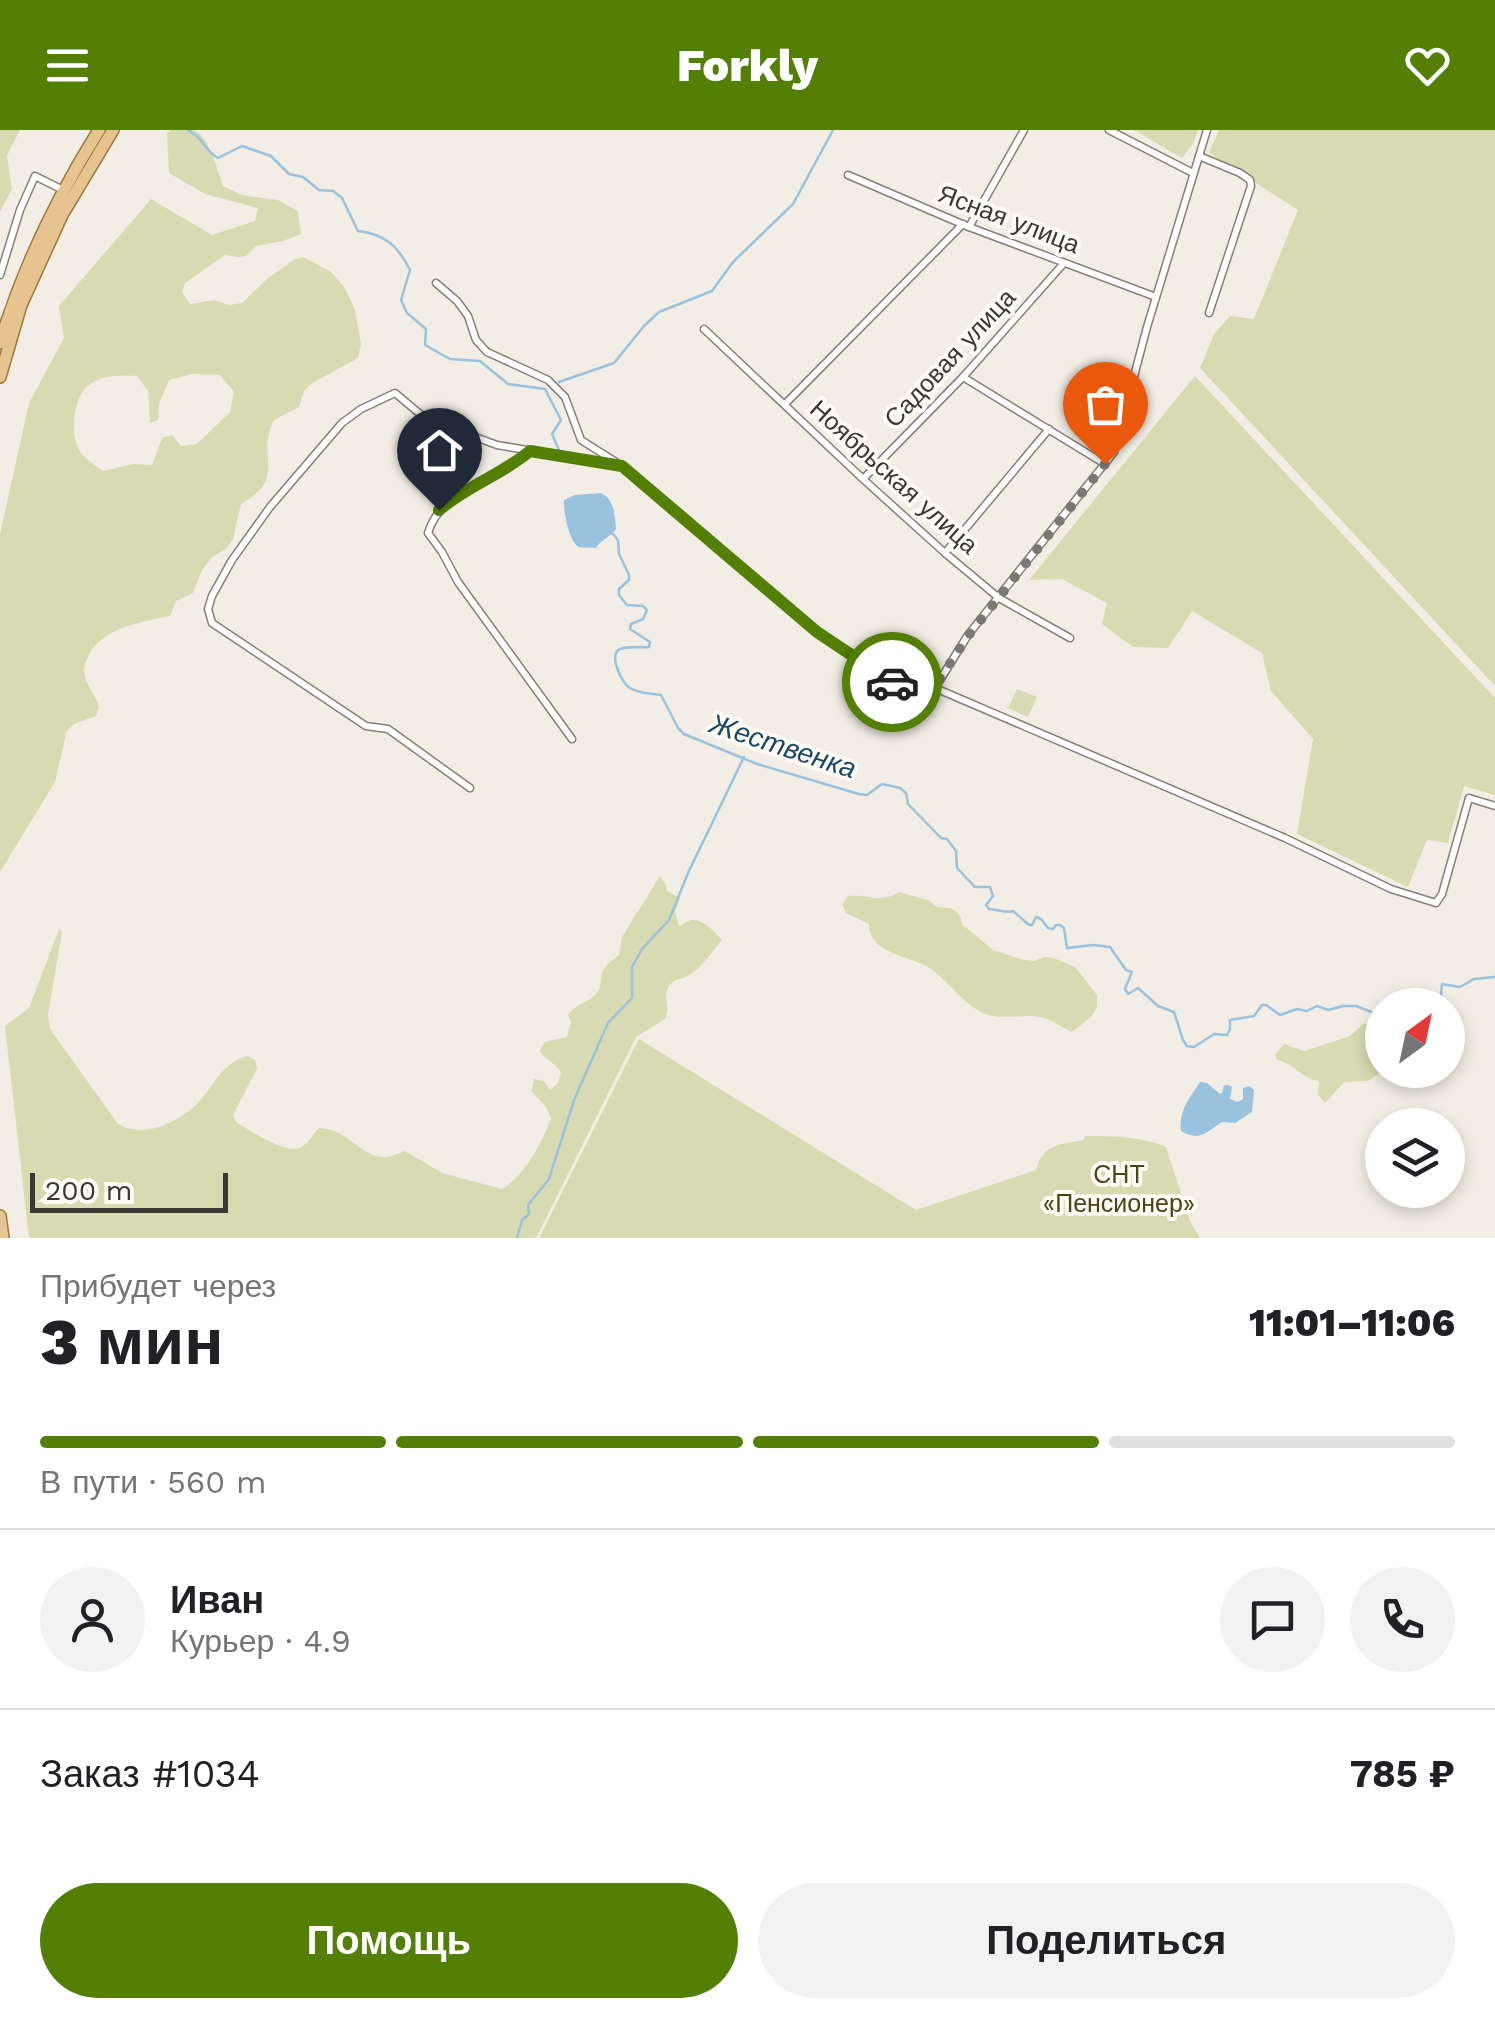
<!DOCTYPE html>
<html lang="ru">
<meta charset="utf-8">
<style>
body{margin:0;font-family:"Work Sans",sans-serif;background:#f2f2f2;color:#202124;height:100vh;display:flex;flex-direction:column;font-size:38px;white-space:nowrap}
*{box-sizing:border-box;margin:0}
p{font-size:32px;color:#757577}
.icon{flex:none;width:55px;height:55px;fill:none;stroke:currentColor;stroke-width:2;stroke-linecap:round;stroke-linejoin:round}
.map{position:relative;height:1108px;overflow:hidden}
.details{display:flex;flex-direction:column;background:#fff;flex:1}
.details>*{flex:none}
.needle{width:65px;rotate:33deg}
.fabs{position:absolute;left:1365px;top:858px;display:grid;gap:20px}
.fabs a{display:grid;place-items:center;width:100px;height:100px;border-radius:50%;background:#fff;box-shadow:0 5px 15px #0003;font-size:50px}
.scale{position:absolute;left:30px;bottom:25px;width:198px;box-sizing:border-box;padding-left:10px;border:5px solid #3a3835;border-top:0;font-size:28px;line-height:35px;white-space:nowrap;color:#3a3835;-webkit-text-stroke:8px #fffbf4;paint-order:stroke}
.pin{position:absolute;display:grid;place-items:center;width:85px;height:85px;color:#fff;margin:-102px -42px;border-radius:50% 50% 50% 0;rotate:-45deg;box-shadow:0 0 10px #0007}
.pin .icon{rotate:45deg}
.courier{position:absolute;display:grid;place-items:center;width:100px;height:100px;margin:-50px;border:8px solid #547f05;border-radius:50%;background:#fff;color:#222;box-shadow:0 2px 12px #0007}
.headline em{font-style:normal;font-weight:800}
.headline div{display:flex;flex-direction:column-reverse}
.headline{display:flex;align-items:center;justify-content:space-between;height:170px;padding:0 40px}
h1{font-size:65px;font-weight:800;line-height:75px}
.bar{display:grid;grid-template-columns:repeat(4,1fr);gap:15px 10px;align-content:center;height:120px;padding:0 40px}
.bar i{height:12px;border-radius:8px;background:#e0e0e0}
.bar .current{background:#547f05}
.bar p{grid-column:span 4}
.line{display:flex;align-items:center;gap:25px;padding:0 40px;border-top:2px solid #e0e0e0}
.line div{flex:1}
.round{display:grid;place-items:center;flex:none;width:105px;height:105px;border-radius:52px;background:#f2f2f2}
.primary-button{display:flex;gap:20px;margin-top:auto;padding:20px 40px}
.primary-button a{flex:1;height:115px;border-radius:60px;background:#547f05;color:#fff;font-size:40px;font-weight:800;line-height:115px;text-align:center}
.primary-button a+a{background:#f2f2f2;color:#202124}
header{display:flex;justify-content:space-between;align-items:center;height:130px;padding:0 40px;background:#547f05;color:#fff;font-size:45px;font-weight:800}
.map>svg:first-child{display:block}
.green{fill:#d8dbb1;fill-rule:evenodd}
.water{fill:#98c2dd}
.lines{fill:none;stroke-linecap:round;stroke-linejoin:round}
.stream{stroke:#98c2dd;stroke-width:2.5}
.minor-casing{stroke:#848078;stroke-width:9}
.primary-casing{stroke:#9f783f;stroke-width:14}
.minor{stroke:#fff;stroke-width:6}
.primary{stroke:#e6c38f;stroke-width:11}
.done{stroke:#7a7873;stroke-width:10;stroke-dasharray:0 18}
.route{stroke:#547f05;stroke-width:12}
.labels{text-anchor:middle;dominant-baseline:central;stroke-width:8;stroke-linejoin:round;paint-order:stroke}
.street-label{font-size:25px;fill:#3a3835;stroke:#fffbf4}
.park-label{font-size:25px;fill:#454714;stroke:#fffbf4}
.water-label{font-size:28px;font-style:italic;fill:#184a66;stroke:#fffbf4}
</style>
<header><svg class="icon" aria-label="menu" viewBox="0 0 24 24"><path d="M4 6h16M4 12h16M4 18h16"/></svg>Forkly<svg class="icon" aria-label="heart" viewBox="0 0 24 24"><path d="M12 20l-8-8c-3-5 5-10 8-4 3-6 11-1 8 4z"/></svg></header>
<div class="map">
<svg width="1495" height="1108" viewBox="0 0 1495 1108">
<rect width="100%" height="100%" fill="#f2eee5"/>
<g class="green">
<polygon points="0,0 20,0 7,26 12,59 0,82"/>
<path d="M171,0C178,0 191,0 197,2C210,10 218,42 223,56L242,65L278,70L298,81L301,104L283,111L256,116L246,126L238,127L225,125L185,153L182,162L190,174L214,170L229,175L242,173L268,148L295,129L303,127L331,142L345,158L355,180L361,214L358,228L311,254L304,261L299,277L274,290C255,327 289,347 241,374L233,409L226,419L212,427L202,440L193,463L176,471L170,486C141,492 105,497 90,523C86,531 82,538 85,547C88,557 96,566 99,577L96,586L74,594L67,601L55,652L0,742V404L29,273L64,208L59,176L151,69L212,105L255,91L258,78L205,64L169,43L167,3ZM192,244L220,245L234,262L230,282L197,314L181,316L172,305L162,308L152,335L133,334L103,341C97,336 89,332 84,326C76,319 74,307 74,297C75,253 96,243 137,246L148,261L150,293L158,290L159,274L169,250Z"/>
<polygon points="1134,0 1198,0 1193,14 1182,28"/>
<polygon points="1219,0 1495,0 1495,556 1200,238 1214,204 1230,186 1254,189 1298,80 1209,23"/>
<polygon points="1195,246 1495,568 1495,665 1464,656 1448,713 1427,710 1408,757 1297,704 1313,609 1271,561 1262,523 1192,481 1168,518 1133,517 1102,494 1107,473 1062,449 1029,450"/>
<polygon points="1017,559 1037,567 1028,587 1008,578"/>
<path d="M660,746L665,753L667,761L680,768L675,782L679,796C684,794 688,790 692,790C704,789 716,803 722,810C712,821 701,839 688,846C680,850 673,848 668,858C663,868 671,876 665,889L636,907L536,1108H29L5,896L29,878L59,799L62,802L48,884L50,899L118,994C143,1009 178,993 197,974C214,956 222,932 248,926L255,930L257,938L233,985L236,992C251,1001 288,1027 303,1016C310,1011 313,1003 319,998C348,999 358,1024 381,1027C389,1028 397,1024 405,1021L442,1043L502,1059C524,1047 543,1011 551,988L546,977L531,961L534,949L544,951L550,960L558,953L561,942C555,933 546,930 539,921L545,912L567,907L571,892L568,885C578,872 586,874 595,865C608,852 591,844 619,825L622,807Z"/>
<path d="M899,762L928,770L937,777L951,778L959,784L963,795L993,820L1020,829L1034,831L1045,827L1056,829L1075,837L1097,865V877L1092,886L1072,902C1063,898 1053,891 1044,888C1026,883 1007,890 989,885C969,881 947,849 928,837C908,825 869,824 869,794L846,783L842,774L848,766C870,764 880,774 899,762Z"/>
<path d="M1372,893L1382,908L1380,943L1368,951L1344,952L1325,973L1318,965L1319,951C1300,948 1296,934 1277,930L1275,925L1284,914L1304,921L1350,906L1363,894Z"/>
<path d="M639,909L916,1080L1036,1040C1044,1012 1061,1015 1084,1010L1085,1006C1113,1006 1140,1006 1166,1017L1190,1091L1200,1108H539Z"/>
</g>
<g class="water">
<path d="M600,363C614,367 615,386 616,399C610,408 601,409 596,418C591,417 585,418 579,417C569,413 563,380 564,370L575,365Z"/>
<path d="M1200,952L1207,953L1220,964L1222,963L1224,955H1228L1232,957L1230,969L1238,972L1243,969V958L1249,956L1254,960L1252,982L1235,993L1222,992C1206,1002 1201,1012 1181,1001C1179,980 1189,969 1200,952Z"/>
</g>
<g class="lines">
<g class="stream">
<path d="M188,0C201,5 205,21 218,28L242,16L271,26L289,44L303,47L319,60L333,61L342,68L358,101C385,104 398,116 410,140L401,170L407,183L426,199L425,215L450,229L480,231L508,254L545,259L561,290L552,304L559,320"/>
<polyline points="559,252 614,233 644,196 659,182 712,161 733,132 793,74 833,0"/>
<path d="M613,404L618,410L619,424L629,445V450L619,459V465L627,475L643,476L647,480L643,489L631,494L630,499L650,512L649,517C642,518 622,515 617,521C611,530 622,553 630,558C640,564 650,563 661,565L678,598L684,604L757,634L859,664L867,665L882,654L900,658L906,663L908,674L941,708L947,709L956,721L957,738L975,757H990L993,766L986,775L989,779C998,779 1005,784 1013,781L1029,795H1032L1036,787L1041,789L1048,798L1053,799L1056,795H1060L1064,798L1067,818L1093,815L1110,817L1126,840L1132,842L1125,859L1128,864L1138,858L1158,876L1174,882L1183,910L1187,916L1194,917L1214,904L1227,905L1230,899V890L1254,886L1262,875H1266L1280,885L1297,879L1307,881L1317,876L1328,880L1343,876H1356L1382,886"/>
<polyline points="1440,875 1442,854 1460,857 1474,849 1495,847"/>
<polyline points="517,1108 522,1090 529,1084 528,1075 549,1049 574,970 608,893 632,868 632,837 642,819 669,790 688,743 744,627"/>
</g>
<g class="minor-casing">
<g id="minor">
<polyline points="1109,0 1193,43"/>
<polyline points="1199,26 1240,43 1250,50 1251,56 1209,183"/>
<polyline points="848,45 969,97 1156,167"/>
<polyline points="969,97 1024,0"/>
<polyline points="0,145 20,80 35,46 63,60"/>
<polyline points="436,153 457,171 468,186 476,210 487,222 548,250 565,267 581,310 616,332"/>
<polyline points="704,199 863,349 945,423 999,468 1070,508"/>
<polyline points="963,247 1105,334"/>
<polyline points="785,274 963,94"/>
<path d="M529,322C520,329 512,336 502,342C473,359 439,367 428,403L442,422L458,452L572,609"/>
<polyline points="863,349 963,247 1064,133"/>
<polyline points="945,423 1049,299"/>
<polyline points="935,558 968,505 1114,322 1147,197 1207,0"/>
<polyline points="470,658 388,599 366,596 212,493 208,479 212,466 232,430 270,377 342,293 361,279 395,263 426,289 497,315 622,336 817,502 887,549 907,557 935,558 1285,708 1391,759 1436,773 1442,764 1469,668 1495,676"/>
</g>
</g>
<g class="primary-casing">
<g id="primary">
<path d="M0,213C23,137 57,67 99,0"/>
<polyline points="0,247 21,175 62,85 113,0"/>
<polyline points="0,1086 3,1108"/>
</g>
</g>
<use href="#minor" class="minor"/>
<use href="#primary" class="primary"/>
</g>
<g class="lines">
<polyline class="done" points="892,552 907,557 934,558 968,506 1105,334"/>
<path class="route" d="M439,380C467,356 501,345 530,321L622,336L817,502L892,552"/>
</g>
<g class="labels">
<g class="street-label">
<text transform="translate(1009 89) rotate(21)">Ясная улица</text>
<text transform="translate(950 228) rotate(-47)">Садовая улица</text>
<text transform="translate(894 347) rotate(42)">Ноябрьская улица</text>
</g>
<g class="park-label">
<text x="1119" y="1044">СНТ<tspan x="1119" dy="29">«Пенсионер»</tspan></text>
</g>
<g class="water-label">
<text transform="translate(783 616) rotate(18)">Жественка</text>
</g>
</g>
</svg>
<div class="fabs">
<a><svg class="needle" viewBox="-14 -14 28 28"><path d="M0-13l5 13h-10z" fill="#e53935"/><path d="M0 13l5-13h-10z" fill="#757577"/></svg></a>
<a><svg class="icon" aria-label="layers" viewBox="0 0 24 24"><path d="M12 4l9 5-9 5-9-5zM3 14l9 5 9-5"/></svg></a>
</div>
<div class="scale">200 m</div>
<div class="pin" style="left:1105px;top:334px;background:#ea580c"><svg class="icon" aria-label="bag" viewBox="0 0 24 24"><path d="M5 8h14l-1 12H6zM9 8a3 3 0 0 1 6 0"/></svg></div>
<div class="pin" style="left:439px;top:380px;background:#1f2937"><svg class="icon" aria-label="home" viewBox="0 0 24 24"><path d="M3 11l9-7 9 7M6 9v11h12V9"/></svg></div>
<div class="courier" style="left:892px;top:552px"><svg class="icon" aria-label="car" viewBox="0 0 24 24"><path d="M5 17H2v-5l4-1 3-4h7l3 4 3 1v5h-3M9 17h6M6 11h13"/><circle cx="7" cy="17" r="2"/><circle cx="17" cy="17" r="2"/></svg></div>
</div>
<section class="details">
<div class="headline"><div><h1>3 мин</h1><p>Прибудет через</p></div><em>11:01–11:06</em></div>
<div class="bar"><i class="current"></i><i class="current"></i><i class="current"></i><i></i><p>В пути · 560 m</p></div>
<div class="line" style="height:180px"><a class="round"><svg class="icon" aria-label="person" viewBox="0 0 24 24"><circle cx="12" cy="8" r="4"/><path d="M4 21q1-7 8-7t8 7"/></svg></a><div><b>Иван</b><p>Курьер · 4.9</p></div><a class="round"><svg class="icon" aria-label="chat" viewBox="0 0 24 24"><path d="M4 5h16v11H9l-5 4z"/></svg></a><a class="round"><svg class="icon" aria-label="phone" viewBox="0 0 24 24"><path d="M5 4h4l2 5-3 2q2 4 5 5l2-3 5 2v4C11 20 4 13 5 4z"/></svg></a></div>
<div class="line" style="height:130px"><div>Заказ #1034</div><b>785 ₽</b></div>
<div class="primary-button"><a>Помощь</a><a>Поделиться</a></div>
</section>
